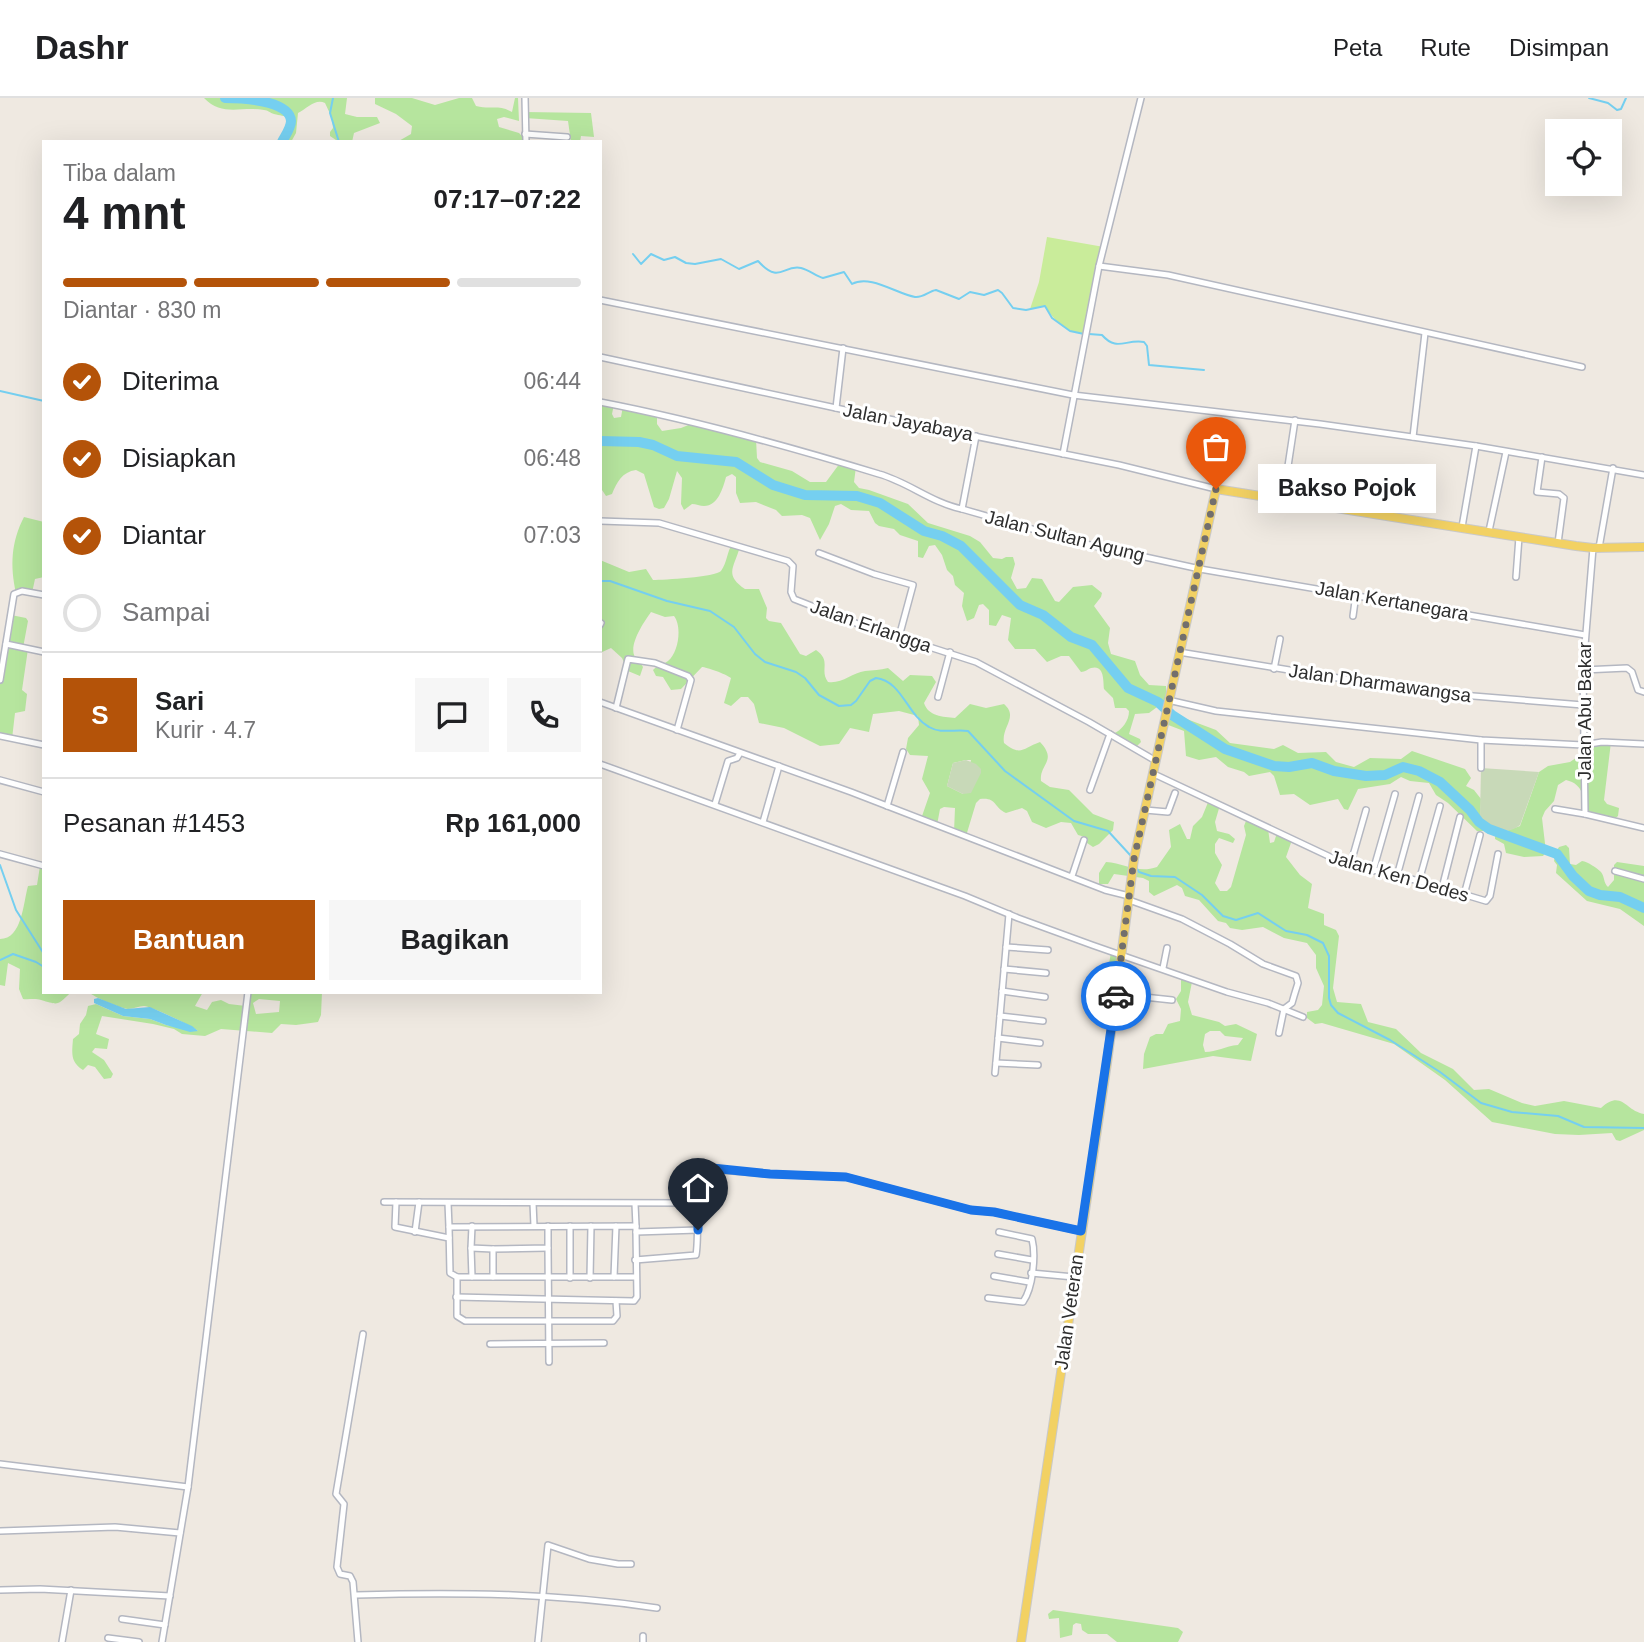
<!DOCTYPE html>
<html lang="id">
<meta charset="utf-8">
<style>
body{margin:0;font-family:Arial,sans-serif;background:#f6f6f6;color:#202124;height:100vh;display:flex;flex-direction:column;font-size:26px;white-space:nowrap}
*{box-sizing:border-box;margin:0}
p{font-size:23px;color:#757577}
.icon{flex:none;width:38px;height:38px;fill:none;stroke:currentColor;stroke-width:2;stroke-linecap:round;stroke-linejoin:round}
.map{position:relative;flex:1;overflow:hidden}
.sheet{position:absolute;left:42px;top:42px;width:560px;height:854px;display:flex;flex-direction:column;background:#fff;border-radius:0px;box-shadow:0 7px 28px #0002}
.sheet>*{flex:none}
.controls{position:absolute;left:1545px;top:21px;display:grid;gap:14px}
.controls a{display:grid;place-items:center;width:77px;height:77px;border-radius:0px;background:#fff;box-shadow:0 7px 28px #0002;font-size:35px}
.pin{position:absolute;display:grid;place-items:center;width:60px;height:60px;color:#fff;margin:-72px -30px;border-radius:50% 50% 50% 0;rotate:-45deg;box-shadow:0 0 7px #0007}
.pin .icon{rotate:45deg}
.courier{position:absolute;display:grid;place-items:center;width:70px;height:70px;margin:-35px;border:5px solid #1a73e8;border-radius:50%;background:#fff;color:#222;box-shadow:0 2px 9px #0007}
.bubble{position:absolute;height:49px;border-radius:0px;background:#fff;box-shadow:0 7px 28px #0002;font-size:23px;font-weight:700;line-height:49px;text-align:center}
.head em{font-style:normal;font-weight:700}
.head div{display:flex;flex-direction:column-reverse}
.head{display:flex;align-items:center;justify-content:space-between;height:119px;padding:0 21px}
h1{font-size:46px;font-weight:700;line-height:52px}
.bar{display:grid;grid-template-columns:repeat(4,1fr);gap:10px 7px;align-content:center;height:84px;padding:0 21px}
.bar i{height:9px;border-radius:5px;background:#e0e0e0}
.bar .on{background:#b45309}
.bar p{grid-column:span 4}
.line{display:flex;align-items:center;gap:18px;padding:0 21px;border-top:2px solid #e0e0e0}
.line div{flex:1}
.round{display:grid;place-items:center;flex:none;width:74px;height:74px;border-radius:0px;background:#f6f6f6}
ol{padding:0 21px;list-style:none}
li{display:flex;align-items:center;gap:21px;height:77px}
li p{margin-inline-start:auto}
li .icon{padding:7px;border-radius:50%;background:#b45309;color:#fff;stroke-width:4}
li:last-child{color:#757577}
li i{width:38px;height:38px;border:4px solid #e0e0e0;border-radius:50%}
.primary-button{display:flex;gap:14px;margin-top:auto;padding:14px 21px}
.primary-button a{flex:1;height:80px;border-radius:0px;background:#b45309;color:#fff;font-size:28px;font-weight:700;line-height:80px;text-align:center}
.primary-button a+a{background:#f6f6f6;color:#202124}
header{display:flex;align-items:center;gap:42px;box-sizing:border-box;height:98px;padding:0 35px;background:#fff;border-bottom:2px solid #e0e0e0}
header strong{font-size:33px}
nav{display:flex;gap:38px;margin-inline-start:auto;font-size:24px}
.map>svg:first-child{display:block}
.green{fill:#b6e59e;fill-rule:evenodd}
.cemetery{fill:#c8d9b8}
.pitch{fill:#c9ec9a}
.water{fill:#75cff0}
.lines{fill:none;stroke-linecap:round;stroke-linejoin:round}
.stream{stroke:#75cff0;stroke-width:2}
.river{stroke:#75cff0;stroke-width:10}
.street-casing{stroke:#b4b7c1;stroke-width:8}
.primary-casing{stroke:#c9c9c9;stroke-width:10}
.street{stroke:#fff;stroke-width:5}
.primary{stroke:#f2d163;stroke-width:8}
.done{stroke:#726f6d;stroke-width:7;stroke-dasharray:0 12.6}
.route{stroke:#1a73e8;stroke-width:9}
.labels{text-anchor:middle;dominant-baseline:central;stroke-width:6;stroke-linejoin:round;paint-order:stroke}
.street-label{font-size:19px;fill:#2e2e2e;stroke:#fff}
</style>
<header>
<strong>Dashr</strong>
<nav><a>Peta</a><a>Rute</a><a>Disimpan</a></nav>
</header>
<div class="map">
<svg width="1644" height="1544" viewBox="0 0 1644 1544">
<rect width="100%" height="100%" fill="#efe9e1"/>
<g class="green">
<path d="M204,0H347L345,16L357,19H377L380,25L354,35L352,44H339L330,38V34L333,30L332,20L325,5C316,0 307,10 298,15L296,35L291,44H282L289,29L290,20C284,17 280,18 274,16C270,15 268,12 264,12C241,8 222,19 204,0Z"/>
<path d="M375,0H412L435,7L459,0H472L476,8C491,12 498,6 512,14L515,0H518L519,23L504,19L497,21L499,29L519,35L522,38V44H397L411,36L412,28L396,16L375,6Z"/>
<polygon points="525,14 591,15 594,39 581,38 580,44 571,44 568,23 525,20"/>
<path d="M600,304L614,306L612,316L614,320L621,319L623,308L657,316V326L662,333L681,330L696,324L756,341L757,360L760,364L792,373L810,384H826L840,365L856,369L854,384L859,390L869,392L908,406L928,425L970,438L980,444L993,460L1002,461L1006,459H1013L1015,466L1011,480L1017,491L1026,490L1032,480L1042,481L1055,503L1059,504L1073,489L1092,487L1102,495L1101,499L1094,508L1110,530L1108,545L1111,556L1135,563L1140,577L1149,587L1166,588V609L1176,617L1216,632L1230,645L1274,651L1283,647L1298,655L1326,654L1336,664L1354,669L1370,660L1401,661L1412,653L1465,671L1471,680L1466,688L1474,692L1481,701L1480,718L1486,733H1477L1448,705L1436,697L1429,685L1410,683L1401,679L1390,686L1358,691L1348,712L1344,711L1338,701L1310,707L1294,696L1280,697L1274,678L1270,674L1249,678L1244,674L1228,669L1216,659L1199,662L1186,658L1184,633L1163,625L1166,610L1157,609L1149,615L1135,616L1129,636L1140,641L1141,644L1134,651L1113,636C1122,632 1129,623 1129,613L1126,610H1115L1113,600L1104,591C1103,584 1105,566 1091,570C1088,571 1085,574 1081,574L1069,558H1061L1047,564L1035,551H1015L1008,542L1011,520L1002,517L996,528L989,527V512L983,506L979,507L974,520L967,523L962,508L964,495L955,487L953,478L947,472L942,457L935,447L929,448L923,460L918,459V443L900,437L894,431L879,428L875,425L869,413L851,412L841,406L835,408L829,426L820,442L810,420L802,417L782,418L776,412L756,404L740,405L736,395V379L732,376L726,379C723,390 718,408 704,408C700,408 696,406 692,406L684,412L681,406L682,380L677,373L669,401L664,410L659,411L654,409L644,376L636,372C622,374 617,384 612,396L606,398L600,389Z"/>
<path d="M24,419L44,424V479L35,481L32,495H16C10,468 11,444 24,419Z"/>
<path d="M732,446L740,448C735,469 723,476 745,491H759L767,510L766,520L769,523L781,525L800,556L806,558L816,552C832,563 819,572 828,584C842,586 852,575 865,573C873,572 880,572 888,570L903,583L910,577L932,578L936,584L924,605C928,618 943,619 955,620L970,606L986,610L1004,606C1019,619 1001,629 1004,645C1021,659 1023,650 1040,644C1058,663 1039,666 1041,683L1050,689L1069,692L1093,716L1114,724L1113,732L1099,746L1093,749L1087,745L1085,739L1078,737L1071,725L1061,724L1046,730L1032,724L1027,713L1022,710L1006,715C993,709 997,699 980,701L976,705L966,738L954,734L955,710L944,709L940,711L937,727L921,721L930,695L922,681L928,658L910,657L906,651L908,640L919,627L918,618L899,613L873,616L869,634L850,630L839,646L820,648L784,630L759,625L754,606L748,599H741L731,608L724,605L731,580C726,576 706,569 702,569L681,591L671,592L663,579L656,578L653,572C658,567 663,567 668,563C679,554 682,528 674,518L665,519L651,514C644,524 628,547 635,559C637,563 641,565 643,569L640,578L628,573L622,560L611,550L600,555V462L629,474L646,471L653,482C663,482 716,479 721,473C727,465 727,454 732,446ZM966,662H971L963,696L947,688L953,665Z"/>
<polygon points="11,517 26,520 28,523 23,550 28,551 22,592 27,596 25,613 15,615 12,641 0,638 0,582"/>
<path d="M1611,644L1604,702L1607,706L1619,710L1618,718L1614,721L1586,717C1584,701 1584,686 1566,682L1558,687L1554,703L1545,713L1542,720L1546,754L1543,758L1524,759L1506,755L1504,746L1495,741V735L1497,733H1506L1520,728L1539,674L1548,668L1570,664L1583,655V647Z"/>
<path d="M1209,702L1220,707L1215,724L1217,733L1229,736L1235,741L1233,745L1219,740L1215,746V755L1222,767L1215,785L1220,793H1227L1231,789L1246,737L1244,728L1246,723L1268,731L1270,745L1274,744L1277,735L1292,742L1286,759L1300,777L1312,786L1308,810L1324,816V827L1336,832L1339,838L1333,890L1337,904L1361,906L1368,924L1396,931L1421,955L1453,971L1474,992L1489,991L1522,1005L1535,1008L1564,1003L1601,1010C1622,991 1625,1013 1644,1016V1032L1620,1043L1616,1042L1612,1035L1579,1037L1555,1036L1492,1024L1445,982L1394,946L1322,925L1315,926L1307,920V914L1318,912L1322,907L1324,888L1316,870V857L1307,845L1284,840L1263,829L1242,832L1230,830L1226,825L1218,823L1199,802L1185,798L1182,790L1177,787L1154,798L1149,794V783L1143,780L1114,776L1108,786H1099V775L1106,764C1125,765 1137,776 1157,769L1171,749L1169,732L1180,726L1187,741H1190L1193,728L1202,719Z"/>
<path d="M1566,747L1569,750L1570,766L1576,767L1582,763C1588,764 1597,770 1601,774C1605,779 1603,784 1608,789L1614,782V767L1617,764L1644,768V828L1620,811L1587,803L1556,775L1557,767L1554,763L1556,754L1559,749Z"/>
<path d="M40,768H44V894H71C57,908 59,907 41,902C35,900 28,902 23,901L19,891L20,871L8,865L5,888L0,887V841C22,841 23,806 28,788L37,787Z"/>
<polygon points="1111,854 1117,855 1115,869 1120,869 1116,896 1095,894 1098,877 1107,878"/>
<path d="M1181,877L1192,884L1188,904L1192,917L1219,924L1225,928L1236,926L1257,936L1251,963L1213,958L1143,971L1144,956L1150,939L1156,936H1163L1168,926L1180,923L1181,911L1176,901L1181,893ZM1210,933H1220L1225,938L1243,940L1238,947C1225,948 1217,954 1205,954L1203,947L1205,936Z"/>
<path d="M89,894H203L195,908L207,912L212,904L221,902L229,906L246,908L248,894H322L321,917L318,924L296,927L281,926L272,935L221,931L205,938L182,936L174,931L153,926L102,918L96,936L109,941L107,951L95,950L92,954L104,962L113,976L111,980L104,981L95,969L88,967L83,972C70,964 72,955 73,941L79,936L80,926L86,917L88,908L96,906L123,918L150,921L166,927L198,933C194,929 151,908 144,908C139,908 133,911 128,911C120,910 93,899 89,894ZM259,901L280,903L279,914L256,916L253,905Z"/>
<polygon points="1053,1512 1178,1530 1183,1534 1178,1544 1117,1544 1107,1536 1088,1536 1082,1532 1081,1526 1076,1525 1073,1527 1072,1537 1060,1540 1059,1520 1049,1521 1048,1516"/>
</g>
<g class="cemetery">
<polygon points="966,662 976,666 981,671 981,675 971,695 963,696 947,688 953,665"/>
<path d="M1481,670L1539,674L1520,727C1506,738 1489,733 1480,718Z"/>
</g>
<path class="pitch" d="M1047,139L1104,149L1084,236C1065,234 1055,223 1045,208L1030,211L1039,184Z"/>
<polygon class="water" points="98,900 126,911 150,909 192,928 198,933 190,934 166,927 150,921 123,918 94,905 94,901"/>
<g class="lines">
<g class="stream">
<polyline points="333,0 330,15 339,44"/>
<polyline points="1589,0 1608,5 1617,12 1621,11 1626,0"/>
<path d="M633,156L641,166L651,156L664,162L675,159L686,165L695,166L721,161L739,171L758,163C780,187 783,166 801,170C809,172 816,178 823,180L844,174L852,186C870,176 897,196 915,199C923,200 929,193 936,192L959,201L970,194L984,197L998,192L1002,195L1013,210L1026,212L1045,208L1052,220L1070,233L1084,236"/>
<path d="M1089,236L1102,237C1117,254 1125,241 1144,244L1147,248L1149,267L1204,272"/>
<polyline points="0,293 44,303"/>
<path d="M600,483H610L667,503L710,513L734,529L755,556L765,564L796,574L805,580L819,597L839,608L851,607L856,603L870,583L876,580C902,583 907,617 929,629C941,636 955,631 968,633L1005,673L1074,723L1108,733L1131,758"/>
<polyline points="0,767 16,812 44,856"/>
<polyline points="1136,769 1139,774 1151,778 1175,779 1202,797 1223,818 1236,822 1258,815 1286,833 1307,837 1323,845 1329,858 1329,900 1331,907 1338,915 1390,942 1440,974 1481,1005 1512,1014 1558,1018 1584,1029 1644,1030"/>
<polyline points="0,862 13,856 36,864 44,869"/>
</g>
<g class="river">
<path d="M225,0C240,0 290,2 291,23C291,30 285,38 282,44"/>
<polyline points="600,343 639,344 653,347 677,358 736,364 773,387 805,397 857,398 880,405 924,433 942,438 961,448 1020,507 1043,517 1071,539 1092,547 1128,590 1158,604 1172,617 1225,651 1274,668 1289,669 1312,665 1334,673 1366,678 1385,677 1403,669 1419,673 1440,684 1470,712 1479,724 1489,731 1557,756 1573,778 1589,793 1600,797 1620,799 1644,810"/>
</g>
<g class="street-casing">
<g id="street">
<polyline points="525,0 526,44"/>
<polyline points="525,36 567,39"/>
<polyline points="1099,168 1168,177 1582,269"/>
<polyline points="600,202 1073,297 1320,326 1476,348 1644,377"/>
<polyline points="600,259 859,315 1119,367 1216,391"/>
<path d="M600,304C694,322 787,348 879,376C908,384 932,405 962,411"/>
<polyline points="836,310 843,250"/>
<polyline points="976,338 962,411 1081,445 1200,471 1585,537"/>
<polyline points="1413,339 1425,235"/>
<polyline points="1063,356 1099,168 1141,0"/>
<polyline points="1542,359 1537,394 1559,396 1564,400 1558,445"/>
<polyline points="1283,401 1295,322"/>
<polyline points="600,423 659,425 788,463 793,468 791,494 794,501 858,526 976,564 1089,624 1156,663"/>
<polyline points="1462,429 1476,348"/>
<polyline points="1489,433 1506,354"/>
<polyline points="1593,450 1583,572 1585,716 1644,730"/>
<polyline points="1599,450 1613,370"/>
<polyline points="819,455 874,476 913,487 899,539"/>
<polyline points="1516,479 1519,439"/>
<polyline points="1353,518 1356,496"/>
<polyline points="600,527 601,525"/>
<polyline points="6,546 44,554"/>
<polyline points="1179,554 1424,594 1583,607"/>
<polyline points="1274,571 1280,541"/>
<polyline points="1583,572 1627,570 1632,574 1638,592 1644,594"/>
<polyline points="0,582 14,496 22,493 44,497"/>
<polyline points="938,599 950,554"/>
<polyline points="1168,602 1216,613 1481,642 1583,647 1602,644 1644,646"/>
<polyline points="600,604 851,694 1105,792 1129,798"/>
<polyline points="616,610 628,561 655,565 688,578 691,582 677,632"/>
<polyline points="0,638 44,647"/>
<polyline points="1481,642 1481,670"/>
<polyline points="600,666 965,798 1018,820 1092,847 1227,894 1268,905 1303,919"/>
<polyline points="1154,676 1341,764 1419,783 1486,803 1490,798 1498,756"/>
<polyline points="0,682 44,694"/>
<polyline points="1090,692 1110,636"/>
<polyline points="715,706 728,663 737,660 740,655"/>
<polyline points="887,708 903,654"/>
<polyline points="1555,711 1585,716"/>
<polyline points="1145,712 1168,714 1175,695"/>
<polyline points="763,724 779,668"/>
<polyline points="0,756 44,768"/>
<polyline points="1350,768 1366,712"/>
<polyline points="1373,773 1395,696"/>
<polyline points="1615,773 1644,781"/>
<polyline points="1072,778 1084,742"/>
<polyline points="1397,778 1419,698"/>
<polyline points="1419,783 1440,708"/>
<polyline points="1442,790 1460,719"/>
<polyline points="1464,797 1480,737"/>
<polyline points="1129,802 1182,821 1230,846 1263,866 1296,878 1298,885 1294,898 1292,905 1284,911 1279,935"/>
<polyline points="1006,849 1048,852"/>
<polyline points="1163,870 1167,850"/>
<polyline points="1004,871 1046,875"/>
<polyline points="1002,893 1045,899"/>
<polyline points="1116,896 1172,902"/>
<polyline points="1000,918 1043,923"/>
<polyline points="998,940 1040,945"/>
<polyline points="996,965 1038,967"/>
<polyline points="995,975 1009,816"/>
<polyline points="384,1104 698,1105"/>
<polyline points="396,1104 395,1129 449,1140"/>
<polyline points="448,1105 449,1129"/>
<polyline points="533,1105 534,1128"/>
<polyline points="635,1106 636,1128"/>
<polyline points="472,1128 471,1150 493,1151"/>
<polyline points="570,1128 570,1180"/>
<polyline points="415,1134 419,1104"/>
<polyline points="471,1150 472,1179"/>
<polyline points="548,1150 549,1264"/>
<polyline points="998,1156 1032,1162"/>
<path d="M635,1162L696,1157C700,1136 693,1084 707,1071L770,1076L846,1079L971,1112L994,1114L1081,1133"/>
<polyline points="1031,1175 1074,1179"/>
<polyline points="994,1178 1029,1184"/>
<polyline points="457,1179 450,1175 449,1129 636,1128 636,1134 698,1132"/>
<polyline points="493,1179 493,1151 548,1150 548,1128"/>
<polyline points="614,1179 616,1128"/>
<polyline points="590,1180 591,1128"/>
<polyline points="456,1199 634,1203 637,1199 636,1134"/>
<path d="M988,1200L1023,1204C1033,1190 1036,1157 1032,1141L999,1134"/>
<polyline points="616,1203 617,1218 613,1223 465,1223 457,1218 457,1179 636,1179"/>
<polyline points="490,1246 604,1245"/>
<polyline points="0,1366 188,1389"/>
<polyline points="0,1433 115,1429 180,1435"/>
<polyline points="0,1492 40,1491 170,1498"/>
<path d="M356,1497C456,1494 557,1495 657,1510"/>
<polyline points="122,1521 165,1527"/>
<polyline points="108,1540 139,1544"/>
<polyline points="62,1544 71,1492"/>
<polyline points="162,1544 188,1389 248,894"/>
<polyline points="358,1544 353,1484 350,1478 340,1476 337,1469 344,1406 336,1396 363,1236"/>
<polyline points="538,1544 548,1447 589,1461 618,1466 631,1466"/>
<polyline points="643,1544 643,1538"/>
</g>
</g>
<g class="primary-casing">
<polyline id="primary" points="1021,1544 1107,965 1134,761 1216,391 1576,448 1593,450 1644,449"/>
</g>
<use href="#street" class="street"/>
<use href="#primary" class="primary"/>
</g>
<g class="lines">
<polyline class="done" points="1116,898 1134,761 1216,391"/>
<path class="route" d="M698,1132C698,1117 696,1081 707,1071L712,1070L770,1076L846,1079L971,1112L994,1114L1081,1133L1116,898"/>
</g>
<g class="labels">
<g class="street-label">
<text transform="translate(908 324) rotate(11)">Jalan Jayabaya</text>
<text transform="translate(1065 438) rotate(14)">Jalan Sultan Agung</text>
<text transform="translate(1392 503) rotate(10)">Jalan Kertanegara</text>
<text transform="translate(871 528) rotate(19)">Jalan Erlangga</text>
<text transform="translate(1380 585) rotate(8)">Jalan Dharmawangsa</text>
<text transform="translate(1584 613) rotate(-90)">Jalan Abu Bakar</text>
<text transform="translate(1399 778) rotate(16)">Jalan Ken Dedes</text>
<text transform="translate(1069 1214) rotate(-82)">Jalan Veteran</text>
</g>
</g>
</svg>
<div class="controls">
<a><svg class="icon" aria-label="locate" viewBox="0 0 24 24"><circle cx="12" cy="12" r="6"/><path d="M12 2v4M12 18v4M2 12h4M18 12h4"/></svg></a>
</div>
<div class="pin" style="left:1216px;top:391px;background:#ea580c"><svg class="icon" aria-label="bag" viewBox="0 0 24 24"><path d="M5 8h14l-1 12H6zM9 8a3 3 0 0 1 6 0"/></svg></div>
<div class="pin" style="left:698px;top:1132px;background:#1f2937"><svg class="icon" aria-label="home" viewBox="0 0 24 24"><path d="M3 11l9-7 9 7M6 9v11h12V9"/></svg></div>
<div class="courier" style="left:1116px;top:898px"><svg class="icon" aria-label="car" viewBox="0 0 24 24"><path d="M5 17H2v-5l4-1 3-4h7l3 4 3 1v5h-3M9 17h6M6 11h13"/><circle cx="7" cy="17" r="2"/><circle cx="17" cy="17" r="2"/></svg></div>
<div class="bubble" style="left:1258px;top:366px;width:178px">Bakso Pojok</div>
<section class="sheet">
<div class="head"><div><h1>4 mnt</h1><p>Tiba dalam</p></div><em>07:17–07:22</em></div>
<div class="bar"><i class="on"></i><i class="on"></i><i class="on"></i><i></i><p>Diantar · 830 m</p></div>
<ol>
<li><svg class="icon" aria-label="check" viewBox="0 0 24 24"><path d="M5 12l5 5 9-10"/></svg>Diterima<p>06:44</p></li>
<li><svg class="icon" aria-label="check" viewBox="0 0 24 24"><path d="M5 12l5 5 9-10"/></svg>Disiapkan<p>06:48</p></li>
<li><svg class="icon" aria-label="check" viewBox="0 0 24 24"><path d="M5 12l5 5 9-10"/></svg>Diantar<p>07:03</p></li>
<li><i></i>Sampai</li>
</ol>
<div class="line" style="height:126px"><b class="round" style="background:#b45309;color:#fff">S</b><div><b>Sari</b><p>Kurir · 4.7</p></div><a class="round"><svg class="icon" aria-label="chat" viewBox="0 0 24 24"><path d="M4 5h16v11H9l-5 4z"/></svg></a><a class="round"><svg class="icon" aria-label="phone" viewBox="0 0 24 24"><path d="M5 4h4l2 5-3 2q2 4 5 5l2-3 5 2v4C11 20 4 13 5 4z"/></svg></a></div>
<div class="line" style="height:91px"><div>Pesanan #1453</div><b>Rp 161,000</b></div>
<div class="primary-button"><a>Bantuan</a><a>Bagikan</a></div>
</section>
</div>
